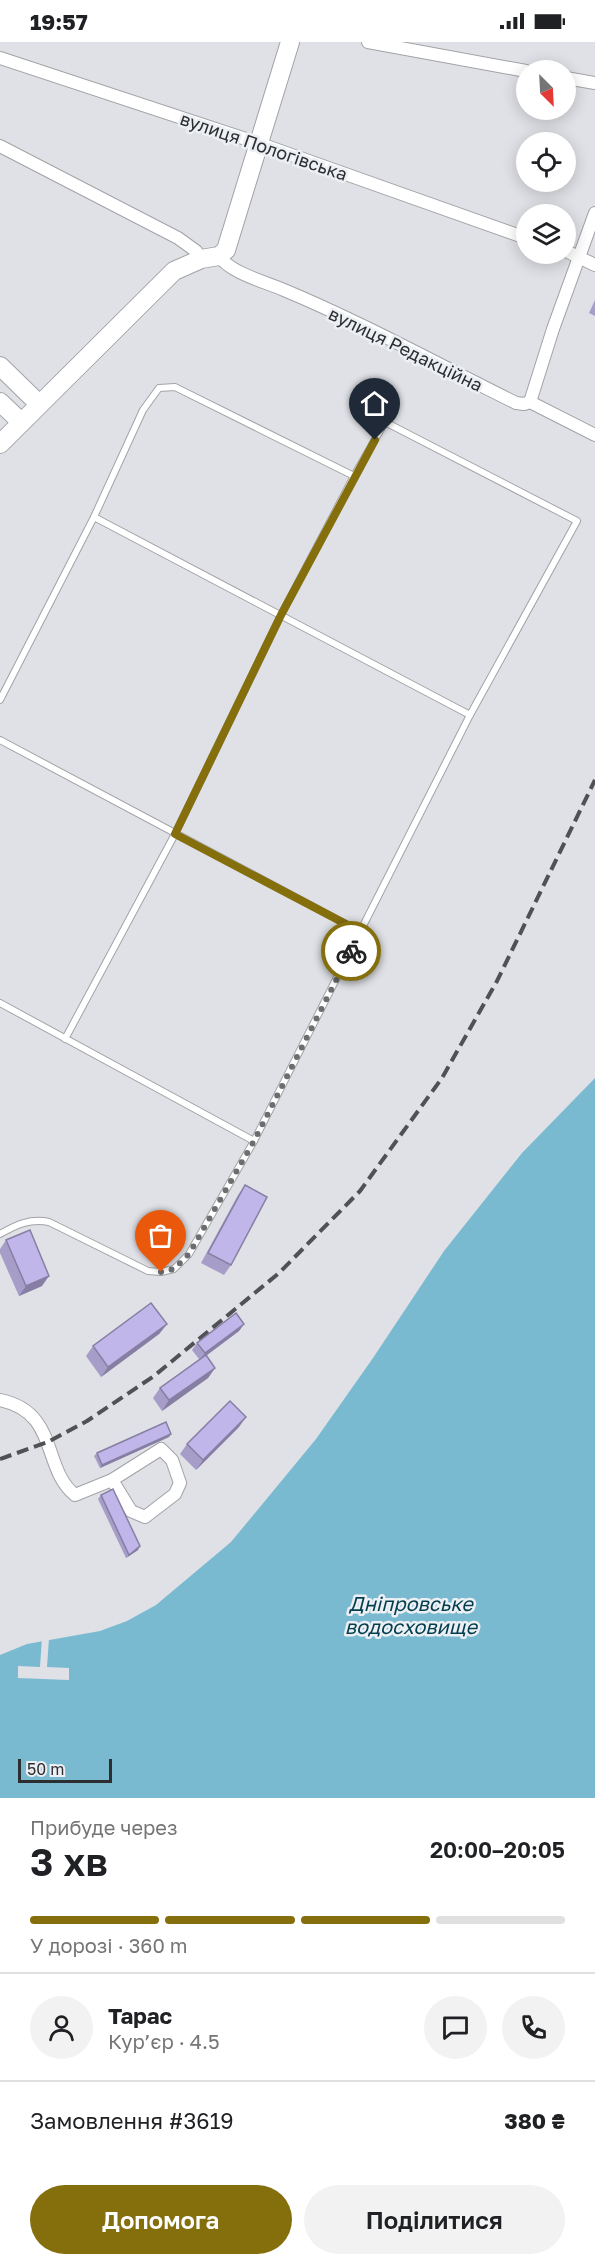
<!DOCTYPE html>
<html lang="uk">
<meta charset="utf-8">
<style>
body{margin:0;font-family:"Golos Text",sans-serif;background:#f2f2f2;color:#202124;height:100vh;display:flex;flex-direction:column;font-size:22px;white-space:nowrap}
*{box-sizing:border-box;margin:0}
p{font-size:20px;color:#757577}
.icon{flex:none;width:33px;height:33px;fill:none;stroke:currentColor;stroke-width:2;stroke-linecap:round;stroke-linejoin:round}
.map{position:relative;height:1756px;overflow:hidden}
.sheet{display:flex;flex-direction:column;background:#fff;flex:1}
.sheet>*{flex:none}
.needle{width:39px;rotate:156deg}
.fabs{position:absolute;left:516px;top:18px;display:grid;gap:12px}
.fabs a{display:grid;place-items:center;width:60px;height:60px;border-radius:50%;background:#fff;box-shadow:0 3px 15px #0003;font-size:30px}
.scale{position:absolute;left:18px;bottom:15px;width:94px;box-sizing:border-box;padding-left:6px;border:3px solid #2d2e30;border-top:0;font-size:16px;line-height:21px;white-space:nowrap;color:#2d2e30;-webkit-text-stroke:4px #eceff3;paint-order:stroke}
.pin{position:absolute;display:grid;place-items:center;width:51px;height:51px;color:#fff;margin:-62px -26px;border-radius:50% 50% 50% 0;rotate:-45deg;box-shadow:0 0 6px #0007}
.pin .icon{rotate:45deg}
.courier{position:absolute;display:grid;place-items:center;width:60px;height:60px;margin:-30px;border:4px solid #856f0d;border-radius:50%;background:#fff;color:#222;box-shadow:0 2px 8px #0007}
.summary em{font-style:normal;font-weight:600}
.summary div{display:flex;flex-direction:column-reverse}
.summary{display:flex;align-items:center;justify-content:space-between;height:102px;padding:0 30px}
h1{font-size:39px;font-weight:600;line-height:45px}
.bar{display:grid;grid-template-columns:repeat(4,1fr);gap:9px 6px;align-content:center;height:72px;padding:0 30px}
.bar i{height:8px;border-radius:4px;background:#e0e0e0}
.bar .on{background:#856f0d}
.bar p{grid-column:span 4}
.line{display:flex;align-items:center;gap:15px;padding:0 30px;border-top:2px solid #e0e0e0}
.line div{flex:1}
.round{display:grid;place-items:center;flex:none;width:63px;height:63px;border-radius:32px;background:#f2f2f2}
.button{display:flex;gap:12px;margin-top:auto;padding:12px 30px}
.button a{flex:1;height:69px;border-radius:36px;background:#856f0d;color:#fff;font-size:24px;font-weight:600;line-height:69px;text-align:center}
.button a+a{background:#f2f2f2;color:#202124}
.status{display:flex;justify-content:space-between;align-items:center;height:42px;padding:0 30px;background:#fff;direction:ltr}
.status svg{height:16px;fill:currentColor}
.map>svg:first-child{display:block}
.water{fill:#7abad0}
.pier{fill:#dfe1e6}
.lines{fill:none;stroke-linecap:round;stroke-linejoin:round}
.lane-casing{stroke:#a1a3a7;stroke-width:8}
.street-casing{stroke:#a1a3a7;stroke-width:14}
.secondary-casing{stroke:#a1a3a7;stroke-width:20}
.lane{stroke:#fff;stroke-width:6}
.street{stroke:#fff;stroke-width:12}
.secondary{stroke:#fff;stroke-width:18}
.rail{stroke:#505154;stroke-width:4;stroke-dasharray:12 6;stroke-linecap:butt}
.wall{fill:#a69dc8}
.shaded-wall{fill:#877fa3}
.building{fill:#c1b6e9;stroke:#877fa3;stroke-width:1.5}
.done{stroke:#6b6d70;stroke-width:6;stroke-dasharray:0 10.8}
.route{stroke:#856f0d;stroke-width:8}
.labels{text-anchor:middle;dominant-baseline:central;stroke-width:5;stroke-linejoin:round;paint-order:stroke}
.street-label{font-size:18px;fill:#2d2e30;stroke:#eceff3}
.water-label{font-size:20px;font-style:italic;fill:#023e4e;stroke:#eceff3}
</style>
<div class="status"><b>19:57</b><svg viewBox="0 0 49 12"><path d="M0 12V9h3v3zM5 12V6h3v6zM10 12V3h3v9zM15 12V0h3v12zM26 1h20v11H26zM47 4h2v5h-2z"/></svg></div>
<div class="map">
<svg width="595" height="1756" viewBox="0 0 595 1756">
<rect width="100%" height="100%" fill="#dfe1e6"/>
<polygon class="water" points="595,1036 595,1756 0,1756 0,1613 27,1602 100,1589 127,1579 156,1563 231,1500 316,1397 373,1316 444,1209 522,1111"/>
<polygon class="pier" points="42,1596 49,1596 47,1625 69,1626 69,1638 18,1636 18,1624 40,1625"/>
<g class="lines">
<g class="lane-casing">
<g id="lane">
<polyline points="94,475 470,673"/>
<polyline points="0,658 94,475 143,368 159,346 175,345 354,434 385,380 577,479 470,673 254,1099 0,961"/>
<polyline points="0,698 361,890"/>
<polyline points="65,997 175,792 281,573 354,434"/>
<path d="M0,1192C16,1183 30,1176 49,1180L148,1229L161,1230L174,1227L189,1212L254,1099"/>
</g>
</g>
<g class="street-casing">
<g id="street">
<polyline points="368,0 526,29"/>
<polyline points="0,16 258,101 526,196"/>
<polyline points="566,36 595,41"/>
<polyline points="0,104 178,196 196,209 201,217"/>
<polyline points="566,209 595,223"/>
<path d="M219,214C230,231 266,240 284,248C363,281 439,323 516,361L524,362L530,360L595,393"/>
<polyline points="530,360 553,287 595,171"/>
<path d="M0,1358C59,1370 42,1427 75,1453L112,1438L161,1407L172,1418L180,1441L175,1452L145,1475L131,1469L112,1438"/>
</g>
</g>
<g class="secondary-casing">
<g id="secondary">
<polyline points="0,324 39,362"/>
<polyline points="0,360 21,380"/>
<polyline points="0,402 174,229 201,217 219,214 226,208 290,0"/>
</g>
</g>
<use href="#lane" class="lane"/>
<use href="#street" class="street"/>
<use href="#secondary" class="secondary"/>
<polyline class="rail" points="0,1417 48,1400 87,1379 154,1334 279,1231 360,1149 442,1036 497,939 595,738"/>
</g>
<g class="wall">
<polygon points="595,258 595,274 589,271"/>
<polygon points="245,1143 231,1223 224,1233 201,1221 238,1153"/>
<polygon points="6,1198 42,1244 19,1254 0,1211 0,1207"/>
<polygon points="167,1282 159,1292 101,1335 86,1314 93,1304"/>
<polygon points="244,1282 239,1289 206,1314 215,1326 208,1336 162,1369 153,1356 160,1346 199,1317 192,1308 197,1301"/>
<polygon points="239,1385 196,1428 180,1412 187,1402"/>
<polygon points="169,1395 100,1426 94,1414 97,1411"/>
<polygon points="101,1453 138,1508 126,1516 98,1457"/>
</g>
<g class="shaded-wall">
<polygon points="49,1234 42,1244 19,1254 26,1244"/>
<polygon points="167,1282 159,1292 101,1335 108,1325"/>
<polygon points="244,1282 239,1289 200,1318 205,1311"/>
<polygon points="215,1326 208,1336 162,1369 169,1358"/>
<polygon points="246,1375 239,1385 196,1428 203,1418"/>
<polygon points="171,1392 169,1395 100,1426 102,1423"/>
<polygon points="140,1504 138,1508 126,1516 129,1513"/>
</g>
<g class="building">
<polygon points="245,1143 267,1155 231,1223 208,1211"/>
<polygon points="30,1188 49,1234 26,1244 6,1198"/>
<polygon points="151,1261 167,1282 108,1325 93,1304"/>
<polygon points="236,1271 244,1282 205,1311 197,1301"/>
<polygon points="206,1313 215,1326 169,1358 160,1346"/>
<polygon points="230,1359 246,1375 203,1418 187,1402"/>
<polygon points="166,1380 171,1392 102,1423 97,1411"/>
<polygon points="113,1447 140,1504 129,1513 101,1453"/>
</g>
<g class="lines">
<polyline class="done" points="161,1230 174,1227 189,1212 254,1099 351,909"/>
<polyline class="route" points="351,909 361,890 175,792 281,573 375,398"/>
</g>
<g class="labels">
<g class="street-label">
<text transform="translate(264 104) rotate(19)">вулиця Пологівська</text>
<text transform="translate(406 307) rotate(26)">вулиця Редакційна</text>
</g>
<g class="water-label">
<text x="411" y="1561">Дніпровське<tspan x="411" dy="23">водосховище</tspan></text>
</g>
</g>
</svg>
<div class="fabs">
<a><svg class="needle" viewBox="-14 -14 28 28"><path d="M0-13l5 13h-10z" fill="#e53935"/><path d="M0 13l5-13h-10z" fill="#757577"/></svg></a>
<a><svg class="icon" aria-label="locate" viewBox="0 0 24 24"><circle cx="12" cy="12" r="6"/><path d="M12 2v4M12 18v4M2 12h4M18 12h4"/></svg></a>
<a><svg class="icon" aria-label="layers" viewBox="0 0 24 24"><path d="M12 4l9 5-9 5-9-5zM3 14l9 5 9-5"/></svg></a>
</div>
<div class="scale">50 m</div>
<div class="pin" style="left:161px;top:1230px;background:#ea580c"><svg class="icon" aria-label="bag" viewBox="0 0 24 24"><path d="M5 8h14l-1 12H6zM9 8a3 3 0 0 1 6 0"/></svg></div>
<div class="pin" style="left:375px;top:398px;background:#1f2937"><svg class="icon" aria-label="home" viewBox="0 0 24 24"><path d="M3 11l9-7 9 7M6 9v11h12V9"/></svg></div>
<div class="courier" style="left:351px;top:909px"><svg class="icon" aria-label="bike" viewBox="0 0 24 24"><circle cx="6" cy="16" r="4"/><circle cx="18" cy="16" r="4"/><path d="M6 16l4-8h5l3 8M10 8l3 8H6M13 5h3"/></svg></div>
</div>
<section class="sheet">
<div class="summary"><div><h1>3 хв</h1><p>Прибуде через</p></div><em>20:00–20:05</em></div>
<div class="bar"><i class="on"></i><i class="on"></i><i class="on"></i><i></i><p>У дорозі · 360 m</p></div>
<div class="line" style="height:108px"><a class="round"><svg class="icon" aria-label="person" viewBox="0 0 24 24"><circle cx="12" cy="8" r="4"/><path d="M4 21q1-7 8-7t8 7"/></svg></a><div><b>Тарас</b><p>Кур’єр · 4.5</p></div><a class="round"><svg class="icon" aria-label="chat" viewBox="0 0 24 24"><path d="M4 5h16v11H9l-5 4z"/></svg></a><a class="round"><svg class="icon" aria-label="phone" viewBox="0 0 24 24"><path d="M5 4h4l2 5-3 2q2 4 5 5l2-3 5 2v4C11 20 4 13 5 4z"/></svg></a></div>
<div class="line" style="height:78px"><div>Замовлення #3619</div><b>380 ₴</b></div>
<div class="button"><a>Допомога</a><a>Поділитися</a></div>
</section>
